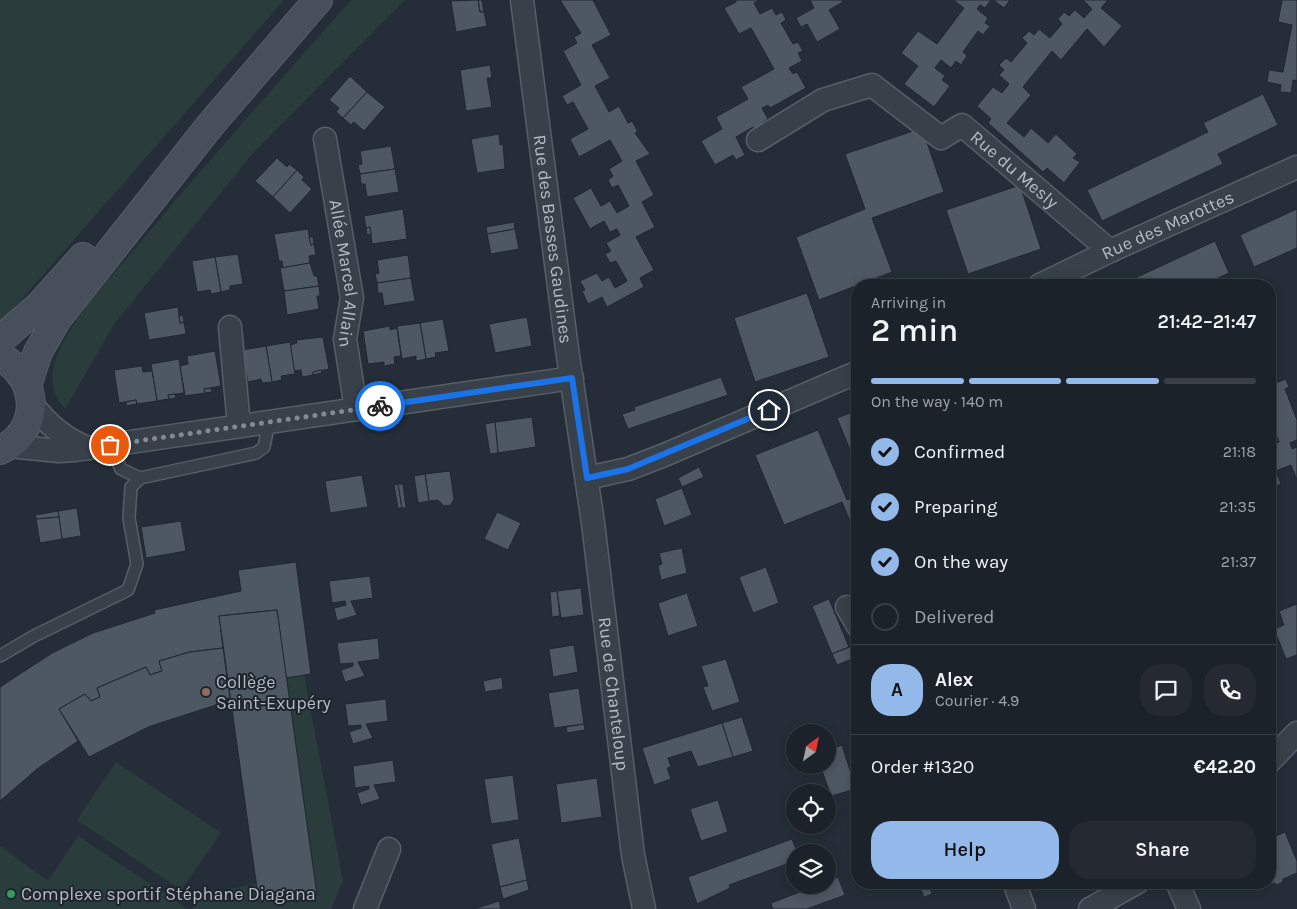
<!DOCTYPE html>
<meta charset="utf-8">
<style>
body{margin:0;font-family:Karla,sans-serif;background:#252a32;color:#f1f3f6;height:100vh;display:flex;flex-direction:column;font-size:19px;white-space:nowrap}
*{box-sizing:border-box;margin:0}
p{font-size:16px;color:#a0a4a8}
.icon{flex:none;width:28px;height:28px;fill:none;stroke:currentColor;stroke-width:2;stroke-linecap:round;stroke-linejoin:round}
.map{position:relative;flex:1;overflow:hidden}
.drawer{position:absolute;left:851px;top:279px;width:425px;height:610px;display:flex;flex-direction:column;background:#1c222a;border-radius:20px;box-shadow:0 2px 12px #0003,0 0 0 1px #3a3f47}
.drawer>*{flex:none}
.needle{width:32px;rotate:33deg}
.fabs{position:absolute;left:786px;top:724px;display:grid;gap:10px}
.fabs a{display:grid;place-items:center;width:50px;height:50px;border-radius:50%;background:#1c222a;box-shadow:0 2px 12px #0003,0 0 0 1px #3a3f47;font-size:25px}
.pin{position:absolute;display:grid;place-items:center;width:42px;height:42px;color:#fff;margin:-21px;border:2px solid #fff;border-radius:50%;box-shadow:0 1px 5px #0007}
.courier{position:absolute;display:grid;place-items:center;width:50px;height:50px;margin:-25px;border:4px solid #1a73e8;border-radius:50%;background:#fff;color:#222;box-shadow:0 1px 6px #0007}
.overview em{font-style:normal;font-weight:600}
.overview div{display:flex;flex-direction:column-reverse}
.overview{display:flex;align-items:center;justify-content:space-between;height:85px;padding:0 20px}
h1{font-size:32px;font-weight:600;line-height:38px}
.bar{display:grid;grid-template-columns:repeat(4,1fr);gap:8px 5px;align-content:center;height:60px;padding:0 20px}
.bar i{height:6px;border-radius:4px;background:#3a3f47}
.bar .selected{background:#93b8ea}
.bar p{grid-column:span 4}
.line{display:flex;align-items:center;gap:12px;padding:0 20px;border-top:1px solid #3a3f47}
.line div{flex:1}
.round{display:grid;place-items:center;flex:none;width:52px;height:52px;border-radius:20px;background:#252a32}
ol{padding:0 20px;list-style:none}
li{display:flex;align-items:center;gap:15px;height:55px}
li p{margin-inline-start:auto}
li .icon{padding:5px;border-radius:50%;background:#93b8ea;color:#111;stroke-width:4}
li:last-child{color:#a0a4a8}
li i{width:28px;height:28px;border:2px solid #3a3f47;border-radius:50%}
.button{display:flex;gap:10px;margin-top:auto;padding:10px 20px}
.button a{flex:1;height:58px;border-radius:20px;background:#93b8ea;color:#111;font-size:20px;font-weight:600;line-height:58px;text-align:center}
.button a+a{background:#252a32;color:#f1f3f6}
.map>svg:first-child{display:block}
.green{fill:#2a3c3b}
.building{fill:#4e5863;stroke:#20272f}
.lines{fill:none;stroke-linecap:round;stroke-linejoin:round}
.service-casing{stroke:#575e66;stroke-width:14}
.minor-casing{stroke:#575e66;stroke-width:25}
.secondary-casing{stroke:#575e66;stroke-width:30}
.service{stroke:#384049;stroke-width:11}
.minor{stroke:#384049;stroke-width:22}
.secondary{stroke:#474f5b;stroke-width:28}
.done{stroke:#828a93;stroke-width:5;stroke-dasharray:0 9}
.route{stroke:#1a73e8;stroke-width:6}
.education-dot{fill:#8d6e63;stroke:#1e252d;stroke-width:2}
.leisure-dot{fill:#2e9e5b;stroke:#1e252d;stroke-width:2}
.labels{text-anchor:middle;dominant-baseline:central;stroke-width:4;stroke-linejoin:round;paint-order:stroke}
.street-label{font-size:18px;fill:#b4bbc4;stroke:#1e252d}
.poi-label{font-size:18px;fill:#b4bbc4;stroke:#1e252d;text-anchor:start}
</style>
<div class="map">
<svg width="1297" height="909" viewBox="0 0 1297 909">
<rect width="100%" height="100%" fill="#252e38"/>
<g class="green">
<polygon points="0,0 284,0 0,324"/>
<path d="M351,0H405L254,152L115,323L65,409C50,392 49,374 58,353C75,314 112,276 139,244C208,161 280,81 351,0Z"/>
<polygon points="304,675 343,881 331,909 192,909 206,893 256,884 259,903 316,895 286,678"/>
<polygon points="116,762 221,833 181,890 77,820"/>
<polygon points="78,836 188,909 0,909 0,846 48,881"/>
</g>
<g class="building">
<polygon points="478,0 482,0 484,12 480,12"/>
<polygon points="478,0 480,12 484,12 487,26 456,32 451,1"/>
<polygon points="560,0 593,0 611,35 592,45 610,78 595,86 609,112 619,106 628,123 632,121 638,132 635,133 650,154 636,161 654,195 642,202 655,227 636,237 654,270 640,278 644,287 607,307 602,297 588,304 582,291 585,290 580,281 597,273 602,281 609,277 615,288 627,281 616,261 610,263 605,254 611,251 606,243 620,235 617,229 610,232 604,221 590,229 573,198 591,188 601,206 610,201 617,213 629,206 618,185 612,188 608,180 613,176 609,169 622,161 610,140 579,157 570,139 588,129 573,102 567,105 562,96 581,85 563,51 577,43 574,37 581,33"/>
<polygon points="736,0 759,0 754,3 760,14 772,8 776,15 782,12 786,20 781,23 793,44 798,42 803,51 798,53 802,61 789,68 793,74 797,72 806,88 770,108 768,105 762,108 768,119 762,123 765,128 756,133 753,127 736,137 745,155 736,160 733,155 715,165 701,141 722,129 716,117 748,99 741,87 774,69 751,28 739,34 724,8 736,2"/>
<polygon points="810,0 842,0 843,2 829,10 840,29 817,42 807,24 801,27 796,18 814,8"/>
<polygon points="953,0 991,0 985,8 980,5 977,9 988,18 985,23 990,26 983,35 978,31 963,52 967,56 961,65 956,61 951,68 941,60 935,68 945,76 942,80 950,86 934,107 904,84 918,66 901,53 918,31 937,44 964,8"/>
<polygon points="993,0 1010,0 1004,8"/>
<polygon points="1083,0 1108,0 1101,8 1122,26 1104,47 1087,29 1061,60 1052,51 1023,87 1031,95 1007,123 1024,137 1031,128 1048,143 1056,134 1077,154 1073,158 1080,162 1064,183 1047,168 1043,172 988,123 991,119 977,106 993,87 1002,93 1009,84 999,75 1004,70 999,65 1006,58 1011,62 1027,43 1022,38 1029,31 1034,35 1039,29 1050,38 1062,24 1058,19 1064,12 1069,16 1075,10 1084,18 1092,9"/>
<polygon points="1282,0 1297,0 1297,81 1293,80 1291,93 1280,92 1281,85 1267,82 1269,70 1283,72 1292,25 1278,22"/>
<polygon points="490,65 492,78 487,78 492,107 466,111 460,70"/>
<polygon points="350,76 367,92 343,118 336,112 339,108 329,100"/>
<polygon points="367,92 385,107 364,131 354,122 351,125 343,118"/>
<polygon points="1263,94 1278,125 1218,154 1223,164 1102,221 1087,190 1208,132 1203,123"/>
<polygon points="922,128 944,192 872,218 892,272 819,300 796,237 865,209 845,154"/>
<polygon points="499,134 500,145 503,144 505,169 477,173 471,139"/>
<polygon points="391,146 395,169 360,174 358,165 362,164 360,151"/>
<polygon points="277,158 287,167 289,164 297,170 273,197 255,181"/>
<polygon points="395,169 399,192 367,197 365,184 361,184 360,174"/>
<polygon points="297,170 304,177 302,180 312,189 290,213 273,197"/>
<polygon points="1020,185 1041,249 968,274 946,210"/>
<polygon points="403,209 407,239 372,244 370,227 366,228 364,216"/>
<polygon points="1297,209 1297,248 1254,267 1240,235"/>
<polygon points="514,222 515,229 487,234 486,227"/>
<polygon points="370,227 371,234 367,235 366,228"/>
<polygon points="308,229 311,245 314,244 316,255 309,256 310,263 283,268 282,261 279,261 274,234"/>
<polygon points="515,229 519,249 491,254 487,234"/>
<polygon points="309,237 313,237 314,244 311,245"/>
<polygon points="1215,241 1229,273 1203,285 1120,285"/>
<polygon points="238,254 243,284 230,286 230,290 221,292 215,257"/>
<polygon points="408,255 411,278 377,283 375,274 379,273 377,260"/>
<polygon points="215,257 221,292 211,294 210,290 197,292 192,261"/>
<polygon points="310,263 314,276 317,276 319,286 284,291 280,268"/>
<polygon points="411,278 415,301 384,306 382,293 378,293 377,283"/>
<polygon points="319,286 320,296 317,296 319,309 287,315 284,291"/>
<polygon points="807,293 829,357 755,382 734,318"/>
<polygon points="178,307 180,323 184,322 186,334 149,340 144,313"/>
<polygon points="183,315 184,322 180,323 179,316"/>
<polygon points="527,317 532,346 495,353 489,324"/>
<polygon points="443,319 449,351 435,353 436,357 426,359 420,323"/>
<polygon points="420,323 426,359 416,361 416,356 402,359 397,326"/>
<polygon points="390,326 390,330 397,328 401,356 394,357 395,364 384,366 384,362 368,364 363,331"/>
<polygon points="323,337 329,369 313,372 313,375 302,377 301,370 294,371 290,345 297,343 296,340"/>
<polygon points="290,342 295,374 281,376 282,380 272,382 266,346"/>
<polygon points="266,346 272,382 262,383 261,379 248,382 242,350"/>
<polygon points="215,351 221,386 204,389 205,393 185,396 180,366 188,364 187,356"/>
<polygon points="179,359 184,393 168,395 169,399 157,401 151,364"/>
<polygon points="142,366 143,372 152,371 157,401 137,404 136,400 119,403 114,370"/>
<polygon points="321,370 322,373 313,375 313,372"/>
<polygon points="721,377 728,395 628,429 622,414 635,410 634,407"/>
<polygon points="1286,379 1289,387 1285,389 1297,420 1297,440 1290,443 1292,449 1297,447 1297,480 1291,465 1276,471 1281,484 1270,488 1270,446 1279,442 1270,421 1270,385"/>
<polygon points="211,388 212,392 205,393 204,389"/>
<polygon points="175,394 176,398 169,399 168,395"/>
<polygon points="136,400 137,404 126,406 126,402"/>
<polygon points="858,410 858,467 857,467 837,418"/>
<polygon points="532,417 536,447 498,453 495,422"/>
<polygon points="495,422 498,453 490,454 485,424"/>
<polygon points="818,430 847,500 858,496 858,541 842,502 784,525 755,455"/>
<polygon points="699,467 704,477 682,487 678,478"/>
<polygon points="450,471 454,499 451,505 444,506 438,500 429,501 425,474"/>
<polygon points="425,474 429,501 418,503 414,476"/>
<polygon points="362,475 368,507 330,513 325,481"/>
<polygon points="398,484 402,508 398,508 394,485"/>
<polygon points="398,484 403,484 406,508 402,508"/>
<polygon points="682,488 692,515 664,526 655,499"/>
<polygon points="77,508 81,536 62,539 58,511"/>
<polygon points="58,511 59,517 36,519 35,515"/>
<polygon points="497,512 521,523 508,550 484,539"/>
<polygon points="59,517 62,539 40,543 36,519"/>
<polygon points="181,521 186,551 146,558 141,527"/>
<polygon points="682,548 687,573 661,580 658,566 662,564 659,553"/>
<polygon points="296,562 311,674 286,678 277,610 219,616 223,648 190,652 159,661 162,671 150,675 146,667 97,688 100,697 91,701 85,694 59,709 78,741 37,769 0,801 0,687 52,653 93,633 155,613 154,610 241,591 238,570"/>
<polygon points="766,567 779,603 753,613 739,577"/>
<polygon points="370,576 373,598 351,601 357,615 337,621 334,608 346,605 345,601 332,603 329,581"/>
<polygon points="581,588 584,615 561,618 557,591"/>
<polygon points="557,591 560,616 552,617 550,592"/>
<polygon points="687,593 698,626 668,636 658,603"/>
<polygon points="829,599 849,647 832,654 812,606"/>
<polygon points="1297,604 1297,655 1286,659 1274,629 1284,625 1279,611"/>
<polygon points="277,610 317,895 259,903 219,616"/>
<polygon points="378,638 380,659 358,662 365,676 345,682 341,670 353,666 353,663 340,664 337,643"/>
<polygon points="574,645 578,672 553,677 549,649"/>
<polygon points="852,646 857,657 837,665 832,654"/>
<polygon points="223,648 230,698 222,699 222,703 148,727 89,757 59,709 85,694 91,701 100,697 97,688 146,667 150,675 162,671 159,661 190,652"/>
<polygon points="726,659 740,702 712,711 703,687 708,686 701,666"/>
<polygon points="502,677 503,689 485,692 483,681"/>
<polygon points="579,688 584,724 554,728 548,693"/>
<polygon points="386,699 388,721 366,724 373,738 353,744 349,732 361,728 361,725 348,726 345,704"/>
<polygon points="742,717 753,751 733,757 722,723"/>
<polygon points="722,723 733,757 698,767 691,751 668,758 671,767 667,768 671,779 654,785 642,748"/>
<polygon points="584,724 585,730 567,733 566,727"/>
<polygon points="842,745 856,789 831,796 820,765 828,765 828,750"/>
<polygon points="393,760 396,782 374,785 380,799 361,805 357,793 369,789 369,786 355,788 353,766"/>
<polygon points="806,765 820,765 808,769"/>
<polygon points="513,775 519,820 491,824 484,779"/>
<polygon points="597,778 602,817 561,823 556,784"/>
<polygon points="718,800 728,832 701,841 690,809"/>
<polygon points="1285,832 1297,861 1297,873 1283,879 1283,882 1277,885 1274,883 1261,888 1259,882 1270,882 1270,843 1273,842 1271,838"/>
<polygon points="519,838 527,880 500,887 491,844"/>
<polygon points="792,839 797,852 795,861 729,885 730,888 697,904 688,877"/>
<polygon points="838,877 845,895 807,909 773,909 771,903 818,885 828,885 828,881"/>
<polygon points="527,880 529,890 503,899 500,887"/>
<polygon points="928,883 932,894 924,897 920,887"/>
<polygon points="499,901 501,909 474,909"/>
</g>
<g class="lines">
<g class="service-casing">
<g id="service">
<polyline points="110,445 121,469 140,478 256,453 264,447 269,422"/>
<polyline points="0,656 34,636 128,590 137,564 129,518 131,487 140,478"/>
</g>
</g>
<g class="minor-casing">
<g id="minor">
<path id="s1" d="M522,0L567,349L593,523L633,855L644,909"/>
<path id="s2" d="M325,139L352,298L345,339L356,409"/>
<path id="s3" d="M758,140L823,100L872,85L941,138L962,125L1110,251"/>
<path id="s4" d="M1040,285L1110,251L1297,167"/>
<polyline points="230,327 239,426"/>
<path d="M32,404C47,424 64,439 88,448"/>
<polyline points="9,446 59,451 75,450 572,378"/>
<polyline points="587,478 628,469 662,456 858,372"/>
<polyline points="847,607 858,626"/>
<polyline points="1270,761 1297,733"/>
<polyline points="1014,882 1024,909"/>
<polyline points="1177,882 1189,909"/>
<polyline points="365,909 389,849"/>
<polyline points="1090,909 1138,882"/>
</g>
</g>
<g class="secondary-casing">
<g id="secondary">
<polyline points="0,340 40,305 83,257"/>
<path d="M0,357C40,377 42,432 0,450"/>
<polyline points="28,383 38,352 57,319 212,123 318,0"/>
</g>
</g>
<use href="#service" class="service"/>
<use href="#minor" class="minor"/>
<use href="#secondary" class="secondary"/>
</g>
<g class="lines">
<polyline class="done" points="110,445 380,406"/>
<polyline class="route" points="380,406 572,378 587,478 628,469 769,410"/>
</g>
<circle class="education-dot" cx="206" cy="692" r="5"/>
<circle class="leisure-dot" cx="11" cy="894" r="5"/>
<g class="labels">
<g class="street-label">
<text stroke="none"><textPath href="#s3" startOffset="308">Rue du Mesly</textPath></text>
<text stroke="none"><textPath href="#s4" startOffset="141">Rue des Marottes</textPath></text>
<text stroke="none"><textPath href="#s1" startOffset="241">Rue des Basses Gaudines</textPath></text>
<text stroke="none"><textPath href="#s2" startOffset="136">Allée Marcel Allain</textPath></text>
<text stroke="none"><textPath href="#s1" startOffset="700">Rue de Chanteloup</textPath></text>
</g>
<g class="poi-label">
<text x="216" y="682">Collège<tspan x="216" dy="21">Saint-Exupéry</tspan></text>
<text x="21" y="894">Complexe sportif Stéphane Diagana</text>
</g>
</g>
</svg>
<div class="fabs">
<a><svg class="needle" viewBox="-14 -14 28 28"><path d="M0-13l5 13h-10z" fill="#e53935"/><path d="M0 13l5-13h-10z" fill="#a0a4a8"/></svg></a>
<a><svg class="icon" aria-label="locate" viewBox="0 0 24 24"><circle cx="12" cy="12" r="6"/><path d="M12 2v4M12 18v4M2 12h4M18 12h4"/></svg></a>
<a><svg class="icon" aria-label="layers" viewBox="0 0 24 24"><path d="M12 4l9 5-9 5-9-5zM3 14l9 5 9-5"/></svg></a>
</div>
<div class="pin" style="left:110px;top:445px;background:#ea580c"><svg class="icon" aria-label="bag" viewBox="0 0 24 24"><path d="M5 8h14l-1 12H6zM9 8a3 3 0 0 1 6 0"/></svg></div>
<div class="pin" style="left:769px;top:410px;background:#1f2937"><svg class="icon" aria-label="home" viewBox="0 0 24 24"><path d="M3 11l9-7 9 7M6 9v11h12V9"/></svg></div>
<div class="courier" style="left:380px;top:406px"><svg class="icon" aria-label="bike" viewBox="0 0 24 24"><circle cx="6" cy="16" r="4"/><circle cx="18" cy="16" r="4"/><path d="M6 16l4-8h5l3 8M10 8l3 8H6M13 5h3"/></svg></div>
<section class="drawer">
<div class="overview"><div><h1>2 min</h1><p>Arriving in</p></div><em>21:42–21:47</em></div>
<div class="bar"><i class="selected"></i><i class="selected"></i><i class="selected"></i><i></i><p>On the way · 140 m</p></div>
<ol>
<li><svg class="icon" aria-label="check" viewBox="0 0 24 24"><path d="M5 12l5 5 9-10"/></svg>Confirmed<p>21:18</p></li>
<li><svg class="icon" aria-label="check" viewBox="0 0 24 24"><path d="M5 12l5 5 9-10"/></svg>Preparing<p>21:35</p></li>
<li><svg class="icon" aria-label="check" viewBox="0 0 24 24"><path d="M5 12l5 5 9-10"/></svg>On the way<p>21:37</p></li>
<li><i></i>Delivered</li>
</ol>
<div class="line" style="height:90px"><b class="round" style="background:#93b8ea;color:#111">A</b><div><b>Alex</b><p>Courier · 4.9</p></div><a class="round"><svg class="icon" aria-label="chat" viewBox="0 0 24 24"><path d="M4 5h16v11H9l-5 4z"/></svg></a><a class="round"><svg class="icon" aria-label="phone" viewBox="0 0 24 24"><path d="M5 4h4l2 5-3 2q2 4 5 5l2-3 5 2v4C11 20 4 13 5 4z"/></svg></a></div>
<div class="line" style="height:65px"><div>Order #1320</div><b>€42.20</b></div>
<div class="button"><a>Help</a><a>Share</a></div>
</section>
</div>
